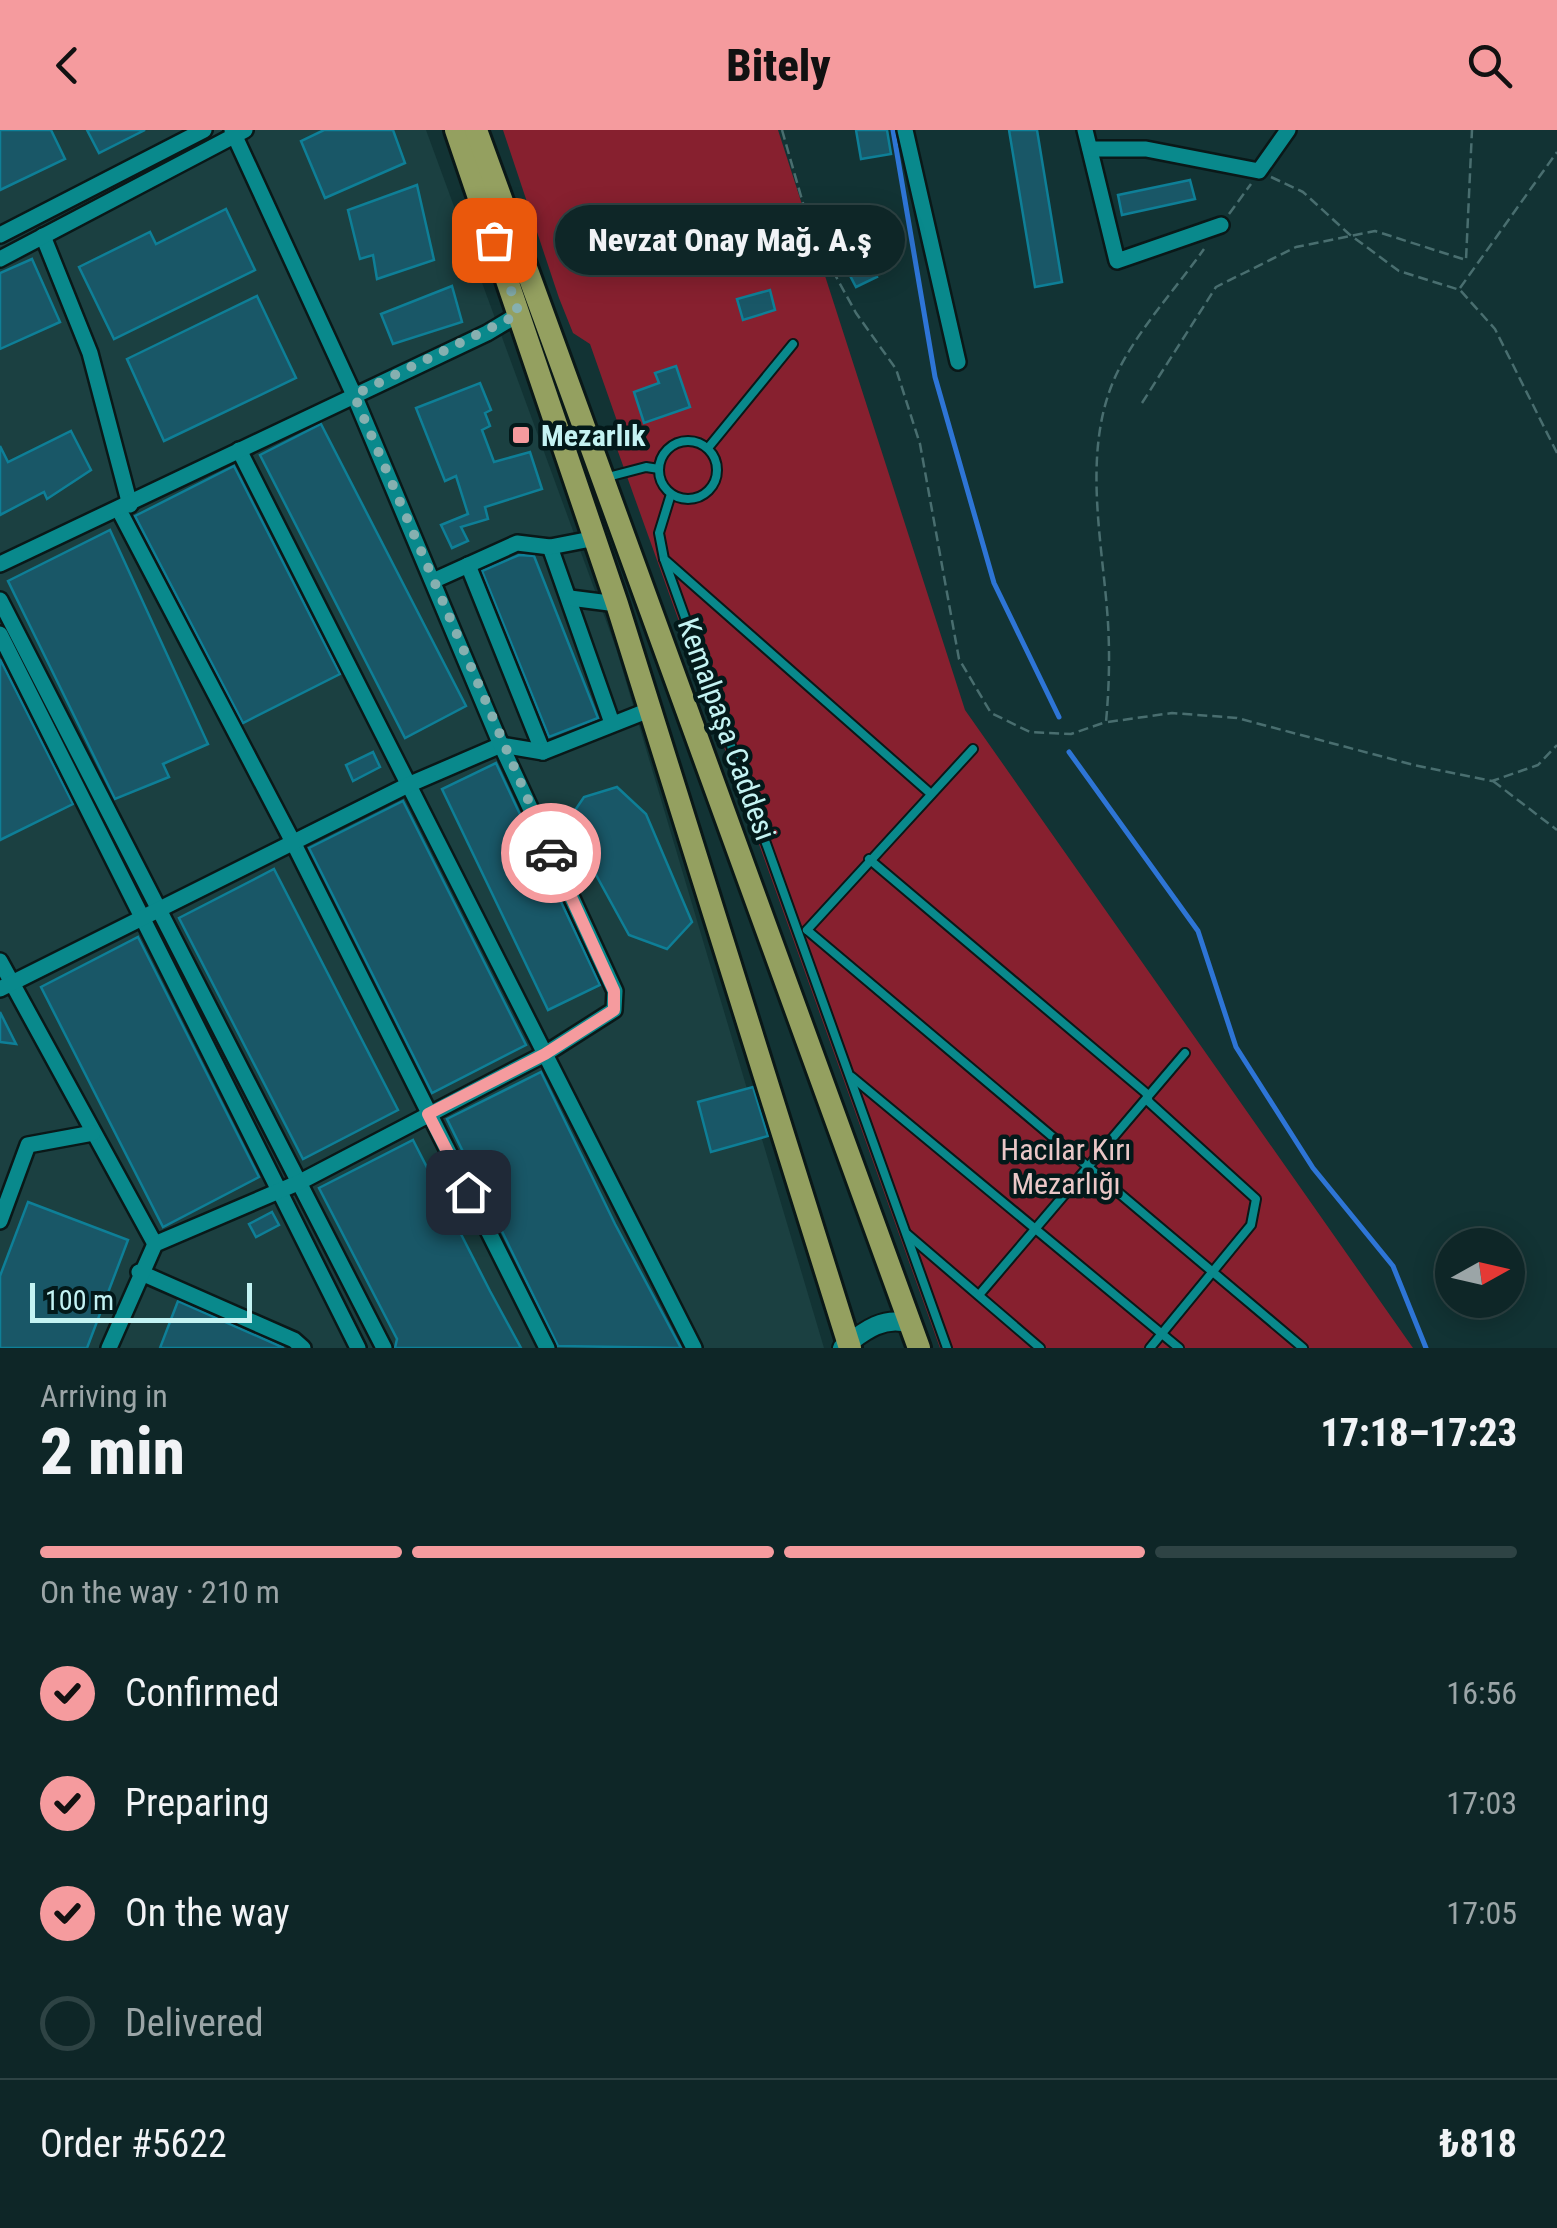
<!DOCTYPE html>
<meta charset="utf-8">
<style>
body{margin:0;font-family:"Roboto Condensed",sans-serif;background:#172e2f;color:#f1f3f6;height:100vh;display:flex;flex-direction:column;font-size:38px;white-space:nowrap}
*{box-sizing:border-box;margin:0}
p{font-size:32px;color:#9ba5a7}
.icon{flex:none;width:55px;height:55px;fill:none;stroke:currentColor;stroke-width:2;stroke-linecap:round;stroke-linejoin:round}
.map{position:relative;height:1218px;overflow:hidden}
.drawer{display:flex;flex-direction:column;background:#0e2627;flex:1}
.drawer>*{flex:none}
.needle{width:65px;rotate:82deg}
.tools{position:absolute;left:1435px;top:1098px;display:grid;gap:20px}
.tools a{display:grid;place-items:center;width:90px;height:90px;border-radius:50%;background:#0e2627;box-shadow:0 5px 25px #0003,0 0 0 2px #2e4344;font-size:50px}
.scale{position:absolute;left:30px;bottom:25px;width:222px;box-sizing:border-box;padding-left:10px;border:5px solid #c4f3f3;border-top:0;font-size:28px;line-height:35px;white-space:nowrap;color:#c4f3f3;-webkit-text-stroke:8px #03191a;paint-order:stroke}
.pin{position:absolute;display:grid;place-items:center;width:85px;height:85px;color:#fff;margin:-42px;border-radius:20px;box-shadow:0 5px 15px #0006}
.courier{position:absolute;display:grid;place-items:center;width:100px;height:100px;margin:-50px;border:8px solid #f59b9e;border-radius:50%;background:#fff;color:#222;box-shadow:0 2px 12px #0007}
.bubble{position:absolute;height:70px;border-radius:35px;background:#0e2627;box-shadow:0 5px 25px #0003,0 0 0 2px #2e4344;font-size:32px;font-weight:800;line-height:70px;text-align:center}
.summary em{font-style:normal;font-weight:800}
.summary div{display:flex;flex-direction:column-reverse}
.summary{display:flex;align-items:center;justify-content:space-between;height:170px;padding:0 40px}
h1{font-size:65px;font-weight:800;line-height:75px}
.bar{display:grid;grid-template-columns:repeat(4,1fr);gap:15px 10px;align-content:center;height:120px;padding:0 40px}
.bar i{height:12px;border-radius:8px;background:#2e4344}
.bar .selected{background:#f59b9e}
.bar p{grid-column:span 4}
.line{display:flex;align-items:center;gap:25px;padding:0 40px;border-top:2px solid #2e4344}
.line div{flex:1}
ol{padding:0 40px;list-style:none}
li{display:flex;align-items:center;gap:30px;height:110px}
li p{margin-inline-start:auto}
li .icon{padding:10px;border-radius:50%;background:#f59b9e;color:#111;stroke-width:4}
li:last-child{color:#9ba5a7}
li i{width:55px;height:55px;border:5px solid #2e4344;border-radius:50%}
header{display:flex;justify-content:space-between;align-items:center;height:130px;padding:0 40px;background:#f59b9e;color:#111;font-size:45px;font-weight:800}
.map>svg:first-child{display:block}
.built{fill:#1b4041}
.green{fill:#87202f}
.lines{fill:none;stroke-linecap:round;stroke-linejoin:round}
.stream{stroke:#2e75d6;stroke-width:5}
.building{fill:#195767;stroke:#0e7f97;stroke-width:2.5}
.service-casing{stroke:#0a1818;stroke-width:12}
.minor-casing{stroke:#0a1818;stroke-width:20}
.tertiary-casing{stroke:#0a1818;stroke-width:22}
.primary-casing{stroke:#0a1818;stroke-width:28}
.path{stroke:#496e6f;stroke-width:2.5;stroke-dasharray:10 5;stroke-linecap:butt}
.service{stroke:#09898c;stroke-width:8}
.minor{stroke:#09898c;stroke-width:15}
.tertiary{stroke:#09898c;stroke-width:18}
.primary{stroke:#94a060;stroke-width:22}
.done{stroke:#86b0b0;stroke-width:10;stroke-dasharray:0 18}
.route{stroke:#f59b9e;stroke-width:12}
.poi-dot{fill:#f59b9e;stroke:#03191a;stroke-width:4}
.labels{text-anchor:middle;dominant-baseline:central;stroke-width:9;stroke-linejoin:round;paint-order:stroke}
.poi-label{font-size:30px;font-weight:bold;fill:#c4f3f3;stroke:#03191a;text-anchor:start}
.street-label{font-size:30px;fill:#c4f3f3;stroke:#03191a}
.park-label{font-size:30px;fill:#eac7c7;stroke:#03191a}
</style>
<header><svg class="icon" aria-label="back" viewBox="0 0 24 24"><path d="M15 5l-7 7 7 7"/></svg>Bitely<svg class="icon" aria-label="search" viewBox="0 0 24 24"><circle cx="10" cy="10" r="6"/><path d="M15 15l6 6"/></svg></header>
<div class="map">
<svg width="1557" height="1218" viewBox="0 0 1557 1218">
<rect width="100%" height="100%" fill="#123334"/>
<polygon class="built" points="0,0 426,0 616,518 824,1218 0,1218"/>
<polygon class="green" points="503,0 778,0 965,580 1413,1218 940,1218 616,316 617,291 590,214 573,203 559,168"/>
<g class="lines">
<g class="stream">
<polyline points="893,0 935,247 994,453 1059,587"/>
<polyline points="1069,622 1198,801 1236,917 1313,1038 1393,1136 1426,1218"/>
</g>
</g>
<g class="building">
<polygon points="0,0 51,0 65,29 0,60"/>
<polygon points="87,0 145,0 99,23"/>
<polygon points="324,0 393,0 405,33 325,68 301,11"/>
<polygon points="856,0 887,0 891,24 861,29"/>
<polygon points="1009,0 1037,0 1062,152 1035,157"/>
<polygon points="1190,50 1195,69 1122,85 1118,65"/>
<polygon points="417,55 434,130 377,149 373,125 360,129 348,80"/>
<polygon points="226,79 255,140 114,209 79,137 150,102 156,114"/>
<polygon points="865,124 877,147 856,157 844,134"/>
<polygon points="32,129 60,192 0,219 0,143"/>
<polygon points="452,156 462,192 393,214 381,184"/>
<polygon points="770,160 775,180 743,190 737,169"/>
<polygon points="257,166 296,248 164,311 127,229"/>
<polygon points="676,236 690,277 644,293 634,262 659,253 655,243"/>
<polygon points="480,253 491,280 485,283 490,296 482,300 494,332 530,322 542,359 485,377 488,389 461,397 468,411 452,418 441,395 468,384 456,346 445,351 416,278"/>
<polygon points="321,294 466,576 405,608 260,325"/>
<polygon points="71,301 91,340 47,369 44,362 0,385 0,316 8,332"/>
<polygon points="234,336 340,544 243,593 135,386"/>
<polygon points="110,400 208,614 163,634 169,647 115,669 8,451"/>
<polygon points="519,425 534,426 598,588 549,607 482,441"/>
<polygon points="0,529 73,674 0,710"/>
<polygon points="373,622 380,637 353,651 346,635"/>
<polygon points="496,633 600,855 548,880 442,659"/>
<polygon points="617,657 646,684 692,792 667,819 629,805 567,692 584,667"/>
<polygon points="403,671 526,915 432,963 309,718"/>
<polygon points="274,739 398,980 303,1029 179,788"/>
<polygon points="138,807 259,1047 163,1097 41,857"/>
<polygon points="0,882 16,914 0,912"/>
<polygon points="541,942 615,1094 681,1218 558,1216 447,989"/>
<polygon points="753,957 768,1006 711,1022 698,972"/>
<polygon points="413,1010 490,1161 521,1218 395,1218 397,1209 319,1058"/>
<polygon points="28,1072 128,1110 87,1218 0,1218 0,1146"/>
<polygon points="272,1082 279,1095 256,1107 249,1094"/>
<polygon points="178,1171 284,1218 160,1218"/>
</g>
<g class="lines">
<g class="service-casing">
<g id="service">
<circle cx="688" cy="340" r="29"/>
<polyline points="708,318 793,214"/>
<polyline points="604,348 646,337 659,339"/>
<polyline points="671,364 659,403 664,429 931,664"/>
<polyline points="664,429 947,1218"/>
<polyline points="869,729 1146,963 1149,972 1256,1069 1251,1095 1150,1218"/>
<polyline points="807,800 1303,1218"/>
<polyline points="807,800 973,619"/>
<polyline points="852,947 1179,1218"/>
<polyline points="907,1104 1040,1218"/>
<polyline points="979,1165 1185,923"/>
</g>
</g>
<g class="minor-casing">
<g id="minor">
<polyline points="905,0 958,232"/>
<polyline points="1085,0 1117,131 1221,95"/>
<polyline points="1090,19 1146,19 1259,41 1288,0"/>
<polyline points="0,105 204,0"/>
<polyline points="43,106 90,223 130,375"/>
<polyline points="0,129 245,0"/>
<polyline points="239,320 694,1218"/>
<polyline points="119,380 294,714 547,1218"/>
<polyline points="550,417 612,593"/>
<polyline points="0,434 487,203 519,184"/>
<polyline points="468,435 543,622"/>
<polyline points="435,450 517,413 550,417 591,409"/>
<polyline points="570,468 617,474"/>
<polyline points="0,470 384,1218"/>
<polyline points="0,504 358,1218"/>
<polyline points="0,831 155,1114"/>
<polyline points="0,859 408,655 501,615 543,622 649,580"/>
<polyline points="0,1091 28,1015 93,1003"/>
<polyline points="139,1142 294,1210 303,1218"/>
<polyline points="109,1218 155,1114 300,1052 545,924 614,880 615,861 501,615 354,265 232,0"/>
</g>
</g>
<g class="tertiary-casing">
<path id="tertiary" d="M842,1218C863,1202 883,1185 910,1194"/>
</g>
<g class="primary-casing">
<g id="primary">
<polyline points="456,0 617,474 850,1218"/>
<polyline points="476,0 919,1218"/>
</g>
</g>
<g class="path">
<path d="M782,0L811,101L856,183L896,239L920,314L959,529L991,583L1030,602L1071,604L1106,592C1109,560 1110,526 1108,493C1103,411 1079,315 1120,237C1142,195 1177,157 1204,119"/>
<polyline points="1271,47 1303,62 1349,104 1399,141 1460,160 1495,199 1557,323"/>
<polyline points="1229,84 1251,54"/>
<polyline points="1460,158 1557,22"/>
<polyline points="1142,273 1216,157 1296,117 1375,101 1466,130 1472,0"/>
<polyline points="1108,592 1172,583 1237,588 1414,635 1492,651 1538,635 1557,615"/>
<polyline points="1493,651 1557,700"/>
</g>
<use href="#service" class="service"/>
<use href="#minor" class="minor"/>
<use href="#tertiary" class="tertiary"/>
<use href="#primary" class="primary"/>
</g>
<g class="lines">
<polyline class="done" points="494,110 519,184 354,265 551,723"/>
<polyline class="route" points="468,1062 428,984 545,924 614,880 614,861 551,723"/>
</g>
<rect class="poi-dot" x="511" y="295" width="20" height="20" rx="5"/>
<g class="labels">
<g class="poi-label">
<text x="541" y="305">Mezarlık</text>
</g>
<g class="street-label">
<text transform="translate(727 599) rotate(70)">Kemalpaşa Caddesi</text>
</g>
<g class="park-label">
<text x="1066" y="1019">Hacılar Kırı<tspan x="1066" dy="34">Mezarlığı</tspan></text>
</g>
</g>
</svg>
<div class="tools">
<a><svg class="needle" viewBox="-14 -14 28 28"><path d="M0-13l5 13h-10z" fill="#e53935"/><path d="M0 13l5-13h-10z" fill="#9ba5a7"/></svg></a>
</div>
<div class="scale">100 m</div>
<div class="pin" style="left:494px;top:110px;background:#ea580c"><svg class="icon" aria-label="bag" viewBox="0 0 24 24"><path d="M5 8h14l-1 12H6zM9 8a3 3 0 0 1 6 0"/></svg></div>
<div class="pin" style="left:468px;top:1062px;background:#1f2937"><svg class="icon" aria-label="home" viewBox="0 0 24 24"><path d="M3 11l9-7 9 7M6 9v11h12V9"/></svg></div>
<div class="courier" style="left:551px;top:723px"><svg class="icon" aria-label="car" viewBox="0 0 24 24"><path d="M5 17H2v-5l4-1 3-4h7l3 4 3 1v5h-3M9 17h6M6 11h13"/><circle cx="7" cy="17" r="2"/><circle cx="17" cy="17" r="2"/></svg></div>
<div class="bubble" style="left:555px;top:75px;width:350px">Nevzat Onay Mağ. A.ş</div>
</div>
<section class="drawer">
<div class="summary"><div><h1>2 min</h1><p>Arriving in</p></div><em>17:18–17:23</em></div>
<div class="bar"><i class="selected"></i><i class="selected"></i><i class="selected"></i><i></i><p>On the way · 210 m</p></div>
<ol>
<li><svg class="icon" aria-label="check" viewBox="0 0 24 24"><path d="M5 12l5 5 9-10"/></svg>Confirmed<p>16:56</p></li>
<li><svg class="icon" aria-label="check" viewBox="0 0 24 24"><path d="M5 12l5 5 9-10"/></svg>Preparing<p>17:03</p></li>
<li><svg class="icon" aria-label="check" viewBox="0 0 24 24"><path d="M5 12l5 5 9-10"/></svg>On the way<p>17:05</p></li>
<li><i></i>Delivered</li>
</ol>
<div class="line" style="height:130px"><div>Order #5622</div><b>₺818</b></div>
</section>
